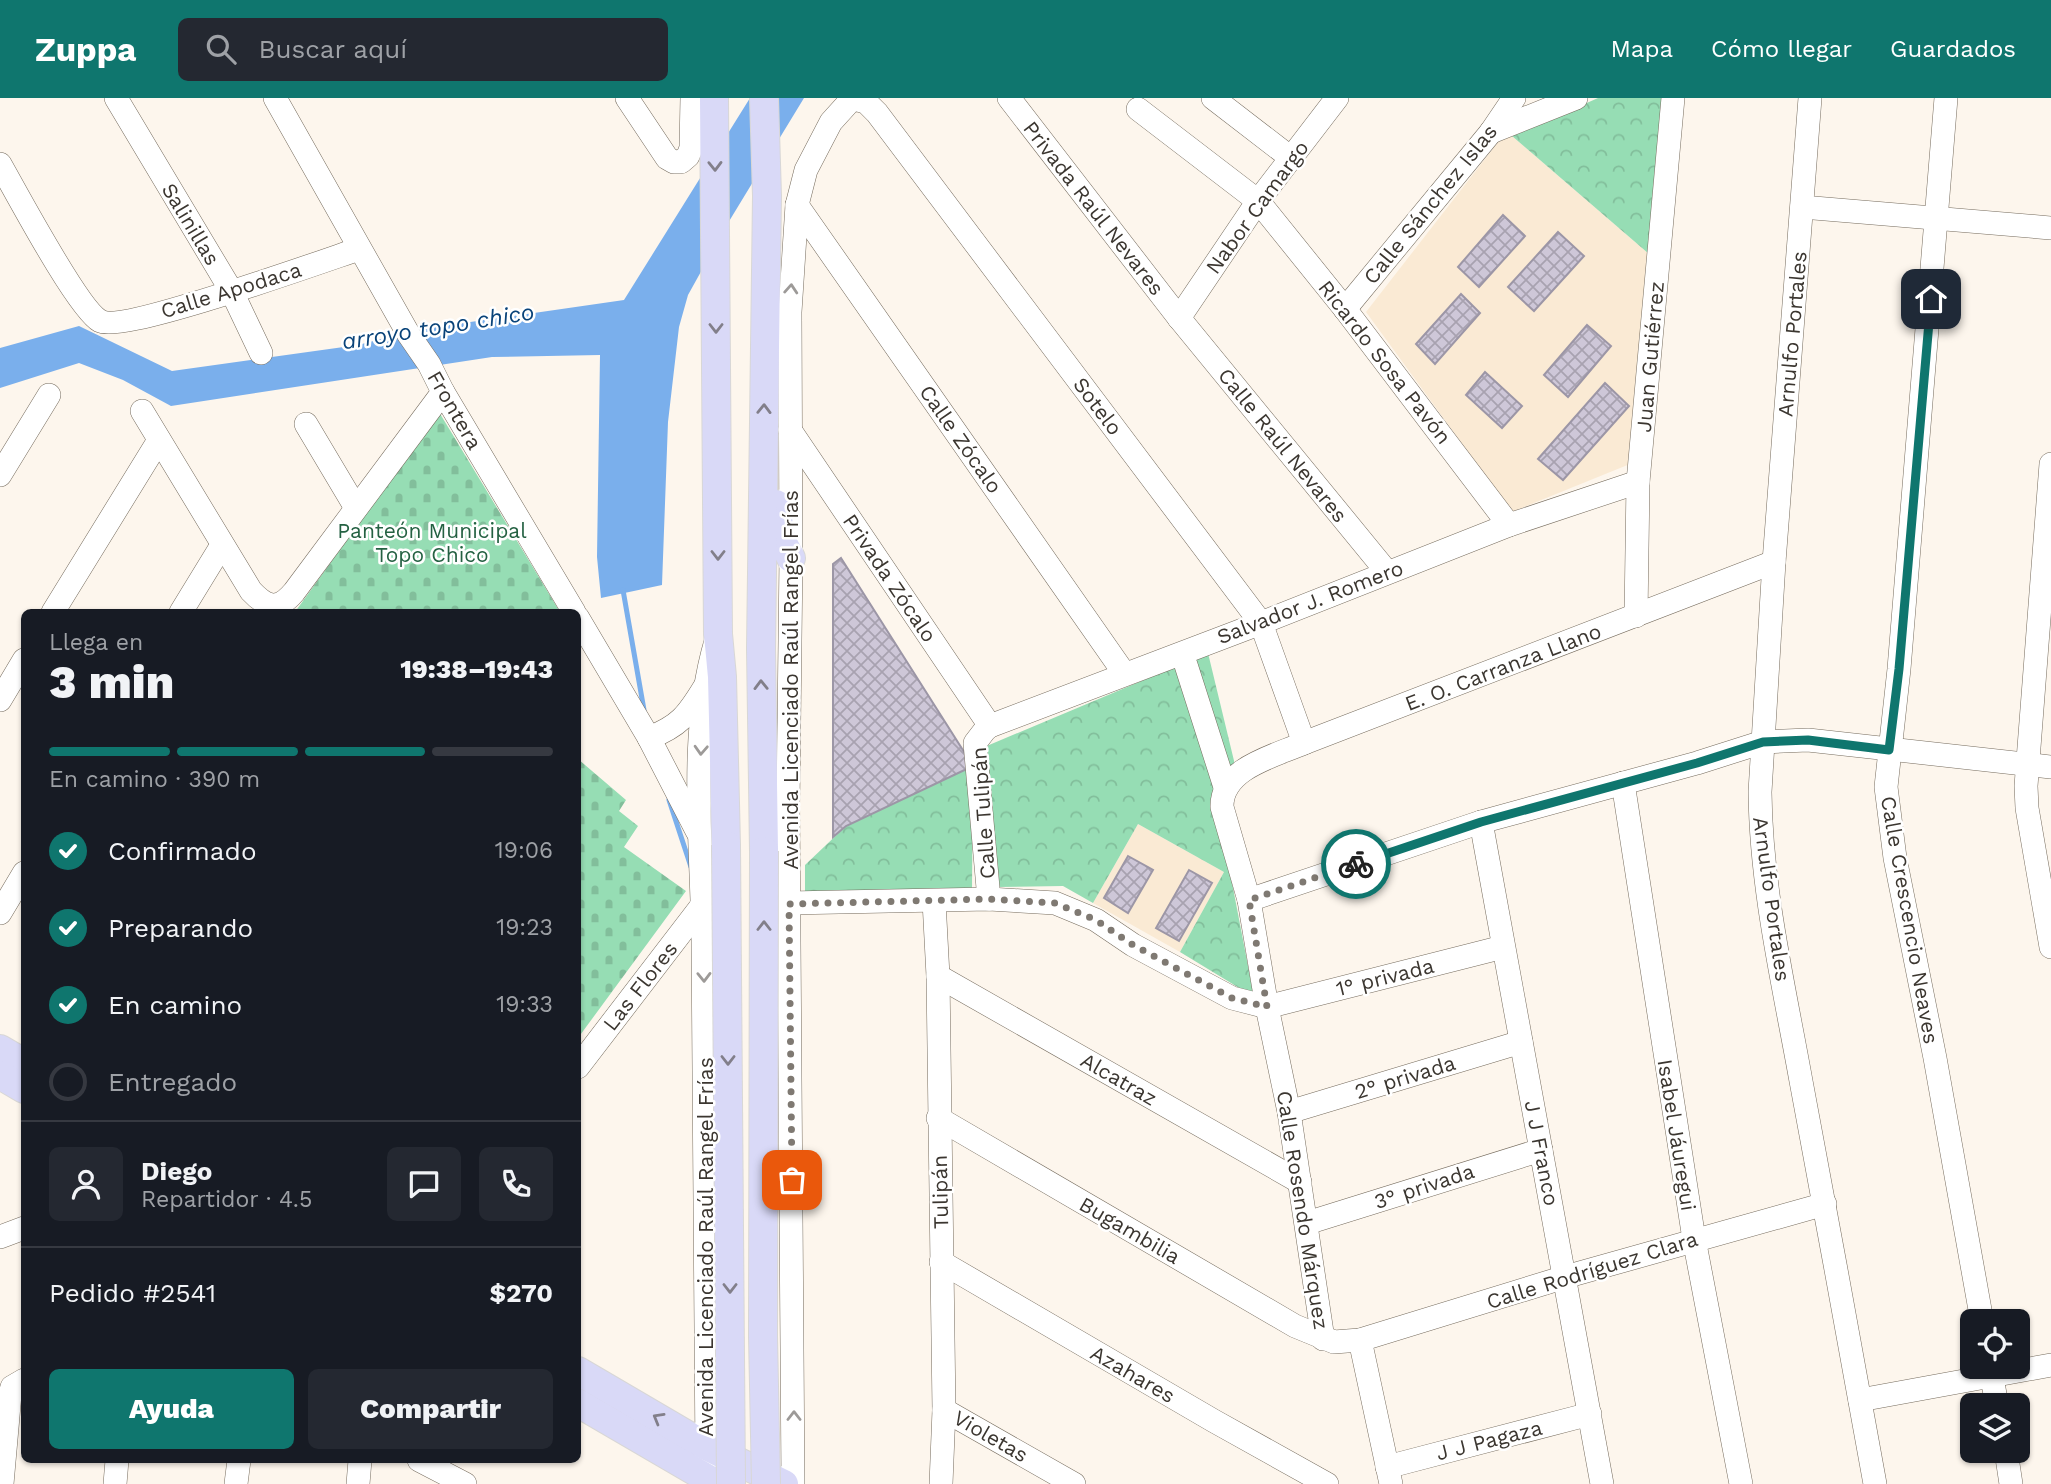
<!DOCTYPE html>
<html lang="es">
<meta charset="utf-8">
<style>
body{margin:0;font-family:"Work Sans",sans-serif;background:#242831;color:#f1f3f6;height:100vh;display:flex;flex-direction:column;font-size:26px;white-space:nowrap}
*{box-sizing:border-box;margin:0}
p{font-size:23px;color:#9ea1a6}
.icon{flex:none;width:38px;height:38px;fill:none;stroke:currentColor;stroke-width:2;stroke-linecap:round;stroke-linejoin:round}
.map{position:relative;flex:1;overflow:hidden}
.panel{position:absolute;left:21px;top:511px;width:560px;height:854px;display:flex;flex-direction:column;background:#171b24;border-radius:10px;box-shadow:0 2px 5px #0004}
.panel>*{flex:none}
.buttons{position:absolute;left:1960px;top:1211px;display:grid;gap:14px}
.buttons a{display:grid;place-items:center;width:70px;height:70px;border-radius:10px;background:#171b24;box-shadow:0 2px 5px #0004;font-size:35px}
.pin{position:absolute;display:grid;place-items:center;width:60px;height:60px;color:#fff;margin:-30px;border-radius:14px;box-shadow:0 4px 10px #0006}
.courier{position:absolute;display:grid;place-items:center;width:70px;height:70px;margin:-35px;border:5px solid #0f766e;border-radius:50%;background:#fff;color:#222;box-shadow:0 2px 9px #0007}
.head em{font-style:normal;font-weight:800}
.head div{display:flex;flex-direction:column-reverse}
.head{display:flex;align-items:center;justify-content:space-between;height:119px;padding:0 28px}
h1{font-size:46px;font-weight:800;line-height:52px}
.bar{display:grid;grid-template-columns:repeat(4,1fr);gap:10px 7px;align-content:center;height:84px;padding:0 28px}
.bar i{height:9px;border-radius:5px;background:#363941}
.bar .selected{background:#0f766e}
.bar p{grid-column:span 4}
.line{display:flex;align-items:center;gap:18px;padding:0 28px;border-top:2px solid #363941}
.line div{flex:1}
.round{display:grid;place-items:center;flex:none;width:74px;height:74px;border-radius:10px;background:#242831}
ol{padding:0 28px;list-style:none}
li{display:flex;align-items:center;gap:21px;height:77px}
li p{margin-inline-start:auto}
li .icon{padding:7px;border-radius:50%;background:#0f766e;color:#fff;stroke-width:4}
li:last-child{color:#9ea1a6}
li i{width:38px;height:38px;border:4px solid #363941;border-radius:50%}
.action{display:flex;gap:14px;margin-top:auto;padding:14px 28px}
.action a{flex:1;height:80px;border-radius:10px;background:#0f766e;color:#fff;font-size:28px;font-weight:800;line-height:80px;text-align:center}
.action a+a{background:#242831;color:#f1f3f6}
header{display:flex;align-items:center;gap:42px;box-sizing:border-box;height:98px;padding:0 35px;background:#0f766e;color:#fff}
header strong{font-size:33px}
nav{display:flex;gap:38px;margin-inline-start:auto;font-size:24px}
.search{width:490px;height:63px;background:#242831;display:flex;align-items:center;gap:18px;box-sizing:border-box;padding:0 24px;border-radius:10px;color:#9ea1a6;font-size:26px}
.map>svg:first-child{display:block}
.built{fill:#faead4}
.cemetery{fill:url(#cemetery-stones)}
.park{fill:url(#park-crowns)}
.water{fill:#7aafec}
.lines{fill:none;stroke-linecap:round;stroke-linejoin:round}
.stream{stroke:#7aafec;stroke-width:5}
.building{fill:url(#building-cross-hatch);stroke:#9c96a6;stroke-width:2}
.minor-casing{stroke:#766c5e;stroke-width:24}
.major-casing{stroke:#d8d7d6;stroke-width:30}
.minor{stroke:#fff;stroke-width:23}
.major{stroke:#d9d9f7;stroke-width:28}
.major-bridge-casing{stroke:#d8d7d6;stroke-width:30;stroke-linecap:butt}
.major-bridge{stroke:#d9d9f7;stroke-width:28}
.oneway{stroke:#827f8a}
.oneway2{stroke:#9d9a98}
.done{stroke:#7f7972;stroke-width:7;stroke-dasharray:0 12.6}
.route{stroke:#0f766e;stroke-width:9}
.labels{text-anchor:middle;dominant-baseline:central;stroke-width:5;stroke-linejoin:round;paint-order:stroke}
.street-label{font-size:21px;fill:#3b3630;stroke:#fff}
.park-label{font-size:21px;fill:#246142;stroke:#fff}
.water-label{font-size:23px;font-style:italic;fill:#094379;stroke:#fff}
</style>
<header>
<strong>Zuppa</strong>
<div class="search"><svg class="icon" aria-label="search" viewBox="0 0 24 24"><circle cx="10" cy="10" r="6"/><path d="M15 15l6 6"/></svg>Buscar aquí</div>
<nav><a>Mapa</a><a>Cómo llegar</a><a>Guardados</a></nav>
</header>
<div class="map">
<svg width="2051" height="1386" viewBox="0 0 2051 1386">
<defs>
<pattern id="cemetery-stones" width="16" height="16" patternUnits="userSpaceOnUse" patternTransform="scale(1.75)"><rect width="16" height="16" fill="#96ddb4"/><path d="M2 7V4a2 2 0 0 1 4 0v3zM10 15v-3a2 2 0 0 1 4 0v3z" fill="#82be9b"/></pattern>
<pattern id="park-crowns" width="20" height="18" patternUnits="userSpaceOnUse" patternTransform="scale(1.75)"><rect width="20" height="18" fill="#96ddb4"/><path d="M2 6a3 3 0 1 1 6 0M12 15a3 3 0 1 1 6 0" fill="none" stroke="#82be9b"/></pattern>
<pattern id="building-cross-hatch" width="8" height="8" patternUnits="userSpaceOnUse" patternTransform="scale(1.75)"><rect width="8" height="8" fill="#cec7d8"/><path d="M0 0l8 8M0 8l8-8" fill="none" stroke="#a8a2b0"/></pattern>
</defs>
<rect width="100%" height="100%" fill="#fdf6ed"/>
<g class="built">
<polygon points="1512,38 1656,162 1630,366 1512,414 1366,214 1499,43"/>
<polygon points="1138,726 1224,774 1180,854 1093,805"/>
</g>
<g class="cemetery">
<polygon points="439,314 560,514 295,514"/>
<polygon points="578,661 626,702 619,713 638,728 624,749 686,793 578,940"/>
</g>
<g class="park">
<polygon points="1598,0 1662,0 1656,162 1512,38"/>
<polygon points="1208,555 1236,671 1213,686 1254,899 1180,854 1224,774 1138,726 1093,805 1063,788 997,789 982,650"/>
<polygon points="973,668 972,791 805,794 805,767 846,728"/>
</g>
<polygon class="water" points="750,0 804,0 728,125 688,197 679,229 668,324 662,487 601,500 597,459 600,257 492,259 171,308 123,282 79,265 0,290 0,250 79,228 172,273 358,247 415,232 624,202"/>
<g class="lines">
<g class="stream">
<polyline points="623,492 644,612"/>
<polyline points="669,702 691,769"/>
</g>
</g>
<g class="building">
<polygon points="1503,117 1525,138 1479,189 1458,169"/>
<polygon points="1558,134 1584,158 1534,213 1508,189"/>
<polygon points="1461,196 1480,215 1435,266 1416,246"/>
<polygon points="1587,227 1611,248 1568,299 1544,277"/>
<polygon points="1485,274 1522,308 1502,330 1466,297"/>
<polygon points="1605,285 1629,308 1563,382 1538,361"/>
<polygon points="841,460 973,668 846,728 833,739 833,466"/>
<polygon points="1128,758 1153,772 1128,815 1104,800"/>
<polygon points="1189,772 1212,785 1179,843 1156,830"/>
</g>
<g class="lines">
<g class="minor-casing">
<g id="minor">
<polyline points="116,0 232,194 261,255"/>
<polyline points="275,0 409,237 429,266 443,294 574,514"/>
<polyline points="627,0 667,60 674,64 681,64 688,58 691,50 692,0"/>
<polyline points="1009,0 1179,220 1387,474"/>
<polyline points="1213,0 1291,60"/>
<path d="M1810,0L1774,464L1760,694C1761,792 1784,888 1801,983C1826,1117 1851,1252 1875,1386"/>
<polyline points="1946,0 1899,571 1886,689 1895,760 1935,960 1982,1223"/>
<polyline points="1138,11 1258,103 1345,211 1509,427"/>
<polyline points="1491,34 1576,0"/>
<path d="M0,66C16,94 78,211 100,223C123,235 323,163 359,151"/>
<polyline points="797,107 1124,575"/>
<polyline points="1802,109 2051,130"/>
<polyline points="1345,211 1491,34 1514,0"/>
<polyline points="1179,220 1258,103 1337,0"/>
<path d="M142,313L251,493C267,510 278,513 294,494L443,294"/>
<polyline points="306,326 356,410"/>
<polyline points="790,332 990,628"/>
<polyline points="2051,366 2026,688 2027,710 2051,849"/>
<polyline points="0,377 49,297"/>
<polyline points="53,514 159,342"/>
<polyline points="181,514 222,447"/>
<polyline points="1636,518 1638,384 1673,0"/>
<polyline points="578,520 649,640 697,733"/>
<polyline points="1186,567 1225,689"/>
<polyline points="0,602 24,562"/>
<path d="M649,640C679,628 687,618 704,590"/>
<polyline points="1623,685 1694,1141 1741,1386"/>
<polyline points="1481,724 1602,1386"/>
<polyline points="989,801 975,645 985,632 990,628 1261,525 1509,427 1638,384"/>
<polyline points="1249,802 1481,724 1697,665 1763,644 1808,642 2051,669"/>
<polyline points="934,803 938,878 944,1312 941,1386"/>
<polyline points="789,805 989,801 1055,805 1096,822 1133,847 1232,900 1267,909 1503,849"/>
<polyline points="0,815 24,775"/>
<polyline points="938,878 1300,1084"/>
<polyline points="578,969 703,806"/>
<polyline points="1289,1014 1521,944"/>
<polyline points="938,1020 1295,1228 1334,1244 1360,1242 1565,1179 1825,1106"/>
<polyline points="1307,1125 1541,1052"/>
<polyline points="0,1139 24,1130"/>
<polyline points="941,1164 1214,1323 1327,1386"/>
<path d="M1323,1241L1289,1014L1267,909L1249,802L1222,709C1221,670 1275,658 1304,645L1774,464"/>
<polyline points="1360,1242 1391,1386"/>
<polyline points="1990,1269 1997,1307"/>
<polyline points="1860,1302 2051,1267"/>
<polyline points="944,1312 1074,1386"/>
<polyline points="2006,1353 2011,1386"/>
<path d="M707,1361C705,1188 705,1015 703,842C702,745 688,637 716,543"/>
<polyline points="419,1362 465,1386"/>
<polyline points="1387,1369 1590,1316"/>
<polyline points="2,1386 10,1296 12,1289 24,1282"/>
<polyline points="115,1386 117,1362"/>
<polyline points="236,1386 239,1362"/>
<polyline points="358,1386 360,1362"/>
<polyline points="793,1386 788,708 791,460 790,214 797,107 806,72 831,24 850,3 854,1 866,4 877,15 1261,525 1304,645"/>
</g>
</g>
<g class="major-casing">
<g id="major">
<polyline points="714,0 718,536 722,579 726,747"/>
<polyline points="776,406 781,441 791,460"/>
<polyline points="764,753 761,551 767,98 764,0"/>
<polyline points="0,951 24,965"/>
<polyline points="0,977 24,991"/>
<polyline points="578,1273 706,1348 784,1386"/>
<polyline points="578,1305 717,1386"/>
</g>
</g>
<use href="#minor" class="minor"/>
<use href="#major" class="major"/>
<g class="major-bridge-casing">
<g id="major-bridge">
<polyline points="726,747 731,1386"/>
<polyline points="764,753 763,1238 766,1386"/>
</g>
</g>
<use href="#major-bridge" class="major-bridge"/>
</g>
<defs><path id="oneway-chevron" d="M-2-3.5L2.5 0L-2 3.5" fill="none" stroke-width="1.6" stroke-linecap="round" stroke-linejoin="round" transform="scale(1.75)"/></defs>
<g class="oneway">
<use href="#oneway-chevron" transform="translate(715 68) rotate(89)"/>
<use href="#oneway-chevron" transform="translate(716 230) rotate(90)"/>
<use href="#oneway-chevron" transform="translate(764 311) rotate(-89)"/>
<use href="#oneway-chevron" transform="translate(718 457) rotate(90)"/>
<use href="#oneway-chevron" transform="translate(761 587) rotate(-91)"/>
<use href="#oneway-chevron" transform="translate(764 828) rotate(-90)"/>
<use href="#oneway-chevron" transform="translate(728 962) rotate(90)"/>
<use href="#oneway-chevron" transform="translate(730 1190) rotate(90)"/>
<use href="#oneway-chevron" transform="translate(658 1320) rotate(-150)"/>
</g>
<g class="oneway2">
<use href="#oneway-chevron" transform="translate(791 191) rotate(-86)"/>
<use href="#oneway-chevron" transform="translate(701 652) rotate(93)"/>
<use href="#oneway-chevron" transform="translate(704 879) rotate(89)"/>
<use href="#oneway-chevron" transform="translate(794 1318) rotate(-90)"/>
</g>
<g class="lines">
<polyline class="done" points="792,1082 789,806 989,801 1055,805 1096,822 1133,847 1232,900 1267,909 1249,802 1356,766"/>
<polyline class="route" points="1356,766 1481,724 1697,665 1763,644 1808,642 1889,652 1899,571 1931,201"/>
</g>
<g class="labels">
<g class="street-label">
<text transform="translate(1430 106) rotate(-51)">Calle Sánchez Islas</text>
<text transform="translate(1257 109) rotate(-54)">Nabor Camargo</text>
<text transform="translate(1094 110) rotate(52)">Privada Raúl Nevares</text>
<text transform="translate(191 126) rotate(59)">Salinillas</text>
<text transform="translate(231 192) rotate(-17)">Calle Apodaca</text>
<text transform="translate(1792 236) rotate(-85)">Arnulfo Portales</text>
<text transform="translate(1650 259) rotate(-85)">Juan Gutiérrez</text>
<text transform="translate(1385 264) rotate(52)">Ricardo Sosa Pavón</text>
<text transform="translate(1098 308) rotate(53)">Sotelo</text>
<text transform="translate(455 312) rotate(60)">Frontera</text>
<text transform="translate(961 341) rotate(55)">Calle Zócalo</text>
<text transform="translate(1283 347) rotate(51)">Calle Raúl Nevares</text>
<text transform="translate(890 480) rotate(56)">Privada Zócalo</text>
<text transform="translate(1310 504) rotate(-21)">Salvador J. Romero</text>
<text transform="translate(1503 569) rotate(-21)">E. O. Carranza Llano</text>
<text transform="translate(790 582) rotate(-90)">Avenida Licenciado Raúl Rangel Frías</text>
<text transform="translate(983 715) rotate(-94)">Calle Tulipán</text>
<text transform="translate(1772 801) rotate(82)">Arnulfo Portales</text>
<text transform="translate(1910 822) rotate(80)">Calle Crescencio Neaves</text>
<text transform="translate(1385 879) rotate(-14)">1° privada</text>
<text transform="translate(640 888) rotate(-52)">Las Flores</text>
<text transform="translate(1405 979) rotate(-17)">2° privada</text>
<text transform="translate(1119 981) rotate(30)">Alcatraz</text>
<text transform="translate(1677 1037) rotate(81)">Isabel Jáuregui</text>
<text transform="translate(1542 1055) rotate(79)">J J Franco</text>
<text transform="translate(1424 1088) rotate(-18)">3° privada</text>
<text transform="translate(940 1094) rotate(-91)">Tulipán</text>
<text transform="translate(1303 1112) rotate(81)">Calle Rosendo Márquez</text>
<text transform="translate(1130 1132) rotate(30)">Bugambilia</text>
<text transform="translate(705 1149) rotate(-90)">Avenida Licenciado Raúl Rangel Frías</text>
<text transform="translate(1592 1172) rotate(-17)">Calle Rodríguez Clara</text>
<text transform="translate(1133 1276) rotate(30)">Azahares</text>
<text transform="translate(991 1338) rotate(30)">Violetas</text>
<text transform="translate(1489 1342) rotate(-14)">J J Pagaza</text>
</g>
<g class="park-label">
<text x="432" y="432">Panteón Municipal<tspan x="432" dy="24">Topo Chico</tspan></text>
</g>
<g class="water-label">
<text transform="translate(438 229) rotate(-9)">arroyo topo chico</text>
</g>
</g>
</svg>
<div class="buttons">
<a><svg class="icon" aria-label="locate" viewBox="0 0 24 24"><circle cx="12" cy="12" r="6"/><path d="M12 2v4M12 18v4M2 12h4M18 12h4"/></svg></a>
<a><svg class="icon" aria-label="layers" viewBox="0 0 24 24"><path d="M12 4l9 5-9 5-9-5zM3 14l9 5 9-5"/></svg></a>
</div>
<div class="pin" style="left:792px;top:1082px;background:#ea580c"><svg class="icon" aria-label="bag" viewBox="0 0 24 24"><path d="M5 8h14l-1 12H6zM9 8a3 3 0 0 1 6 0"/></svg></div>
<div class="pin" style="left:1931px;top:201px;background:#1f2937"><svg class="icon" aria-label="home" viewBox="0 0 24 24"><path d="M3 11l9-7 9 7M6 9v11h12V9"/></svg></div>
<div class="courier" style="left:1356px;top:766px"><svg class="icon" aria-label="bike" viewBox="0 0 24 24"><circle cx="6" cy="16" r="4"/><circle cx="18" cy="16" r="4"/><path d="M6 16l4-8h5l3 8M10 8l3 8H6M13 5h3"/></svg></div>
<section class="panel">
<div class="head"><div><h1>3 min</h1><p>Llega en</p></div><em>19:38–19:43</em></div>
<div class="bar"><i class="selected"></i><i class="selected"></i><i class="selected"></i><i></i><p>En camino · 390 m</p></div>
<ol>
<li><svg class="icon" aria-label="check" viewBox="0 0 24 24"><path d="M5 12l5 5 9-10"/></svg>Confirmado<p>19:06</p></li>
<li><svg class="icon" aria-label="check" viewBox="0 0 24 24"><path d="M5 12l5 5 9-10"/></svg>Preparando<p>19:23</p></li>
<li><svg class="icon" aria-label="check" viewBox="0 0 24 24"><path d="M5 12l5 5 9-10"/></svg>En camino<p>19:33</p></li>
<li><i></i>Entregado</li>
</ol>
<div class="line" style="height:126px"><a class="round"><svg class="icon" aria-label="person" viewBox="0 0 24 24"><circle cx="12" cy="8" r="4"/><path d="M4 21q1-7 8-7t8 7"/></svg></a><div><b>Diego</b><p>Repartidor · 4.5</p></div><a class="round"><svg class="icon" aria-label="chat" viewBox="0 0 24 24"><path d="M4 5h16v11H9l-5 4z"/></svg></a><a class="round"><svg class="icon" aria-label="phone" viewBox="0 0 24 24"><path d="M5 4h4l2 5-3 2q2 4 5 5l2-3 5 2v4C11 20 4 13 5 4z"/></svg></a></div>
<div class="line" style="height:91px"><div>Pedido #2541</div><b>$270</b></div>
<div class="action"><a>Ayuda</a><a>Compartir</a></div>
</section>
</div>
